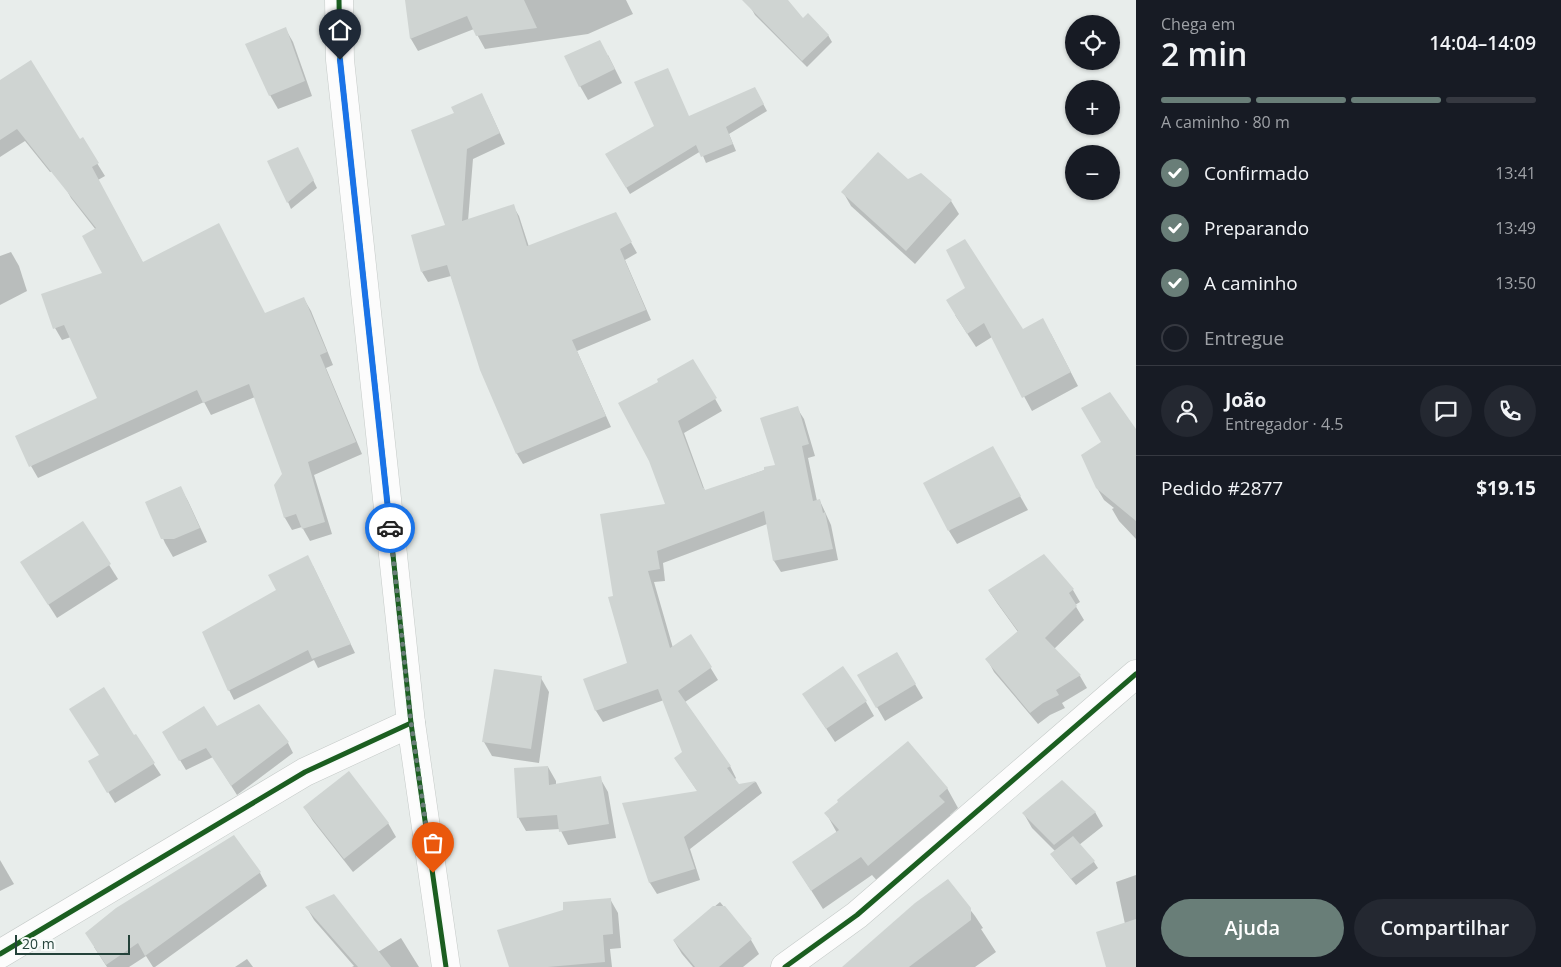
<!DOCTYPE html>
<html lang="pt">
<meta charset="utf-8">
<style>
body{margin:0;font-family:"Open Sans",sans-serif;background:#242831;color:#f1f3f6;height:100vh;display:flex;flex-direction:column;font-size:19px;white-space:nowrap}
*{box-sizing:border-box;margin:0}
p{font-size:16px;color:#9ea1a6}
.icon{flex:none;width:28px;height:28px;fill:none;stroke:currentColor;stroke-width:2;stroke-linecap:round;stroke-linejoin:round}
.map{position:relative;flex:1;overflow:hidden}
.details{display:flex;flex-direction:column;background:#171b24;width:425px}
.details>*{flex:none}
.fabs{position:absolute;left:1065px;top:15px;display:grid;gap:10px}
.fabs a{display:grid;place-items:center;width:55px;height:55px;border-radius:50%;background:#171b24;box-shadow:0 1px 4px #0004;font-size:25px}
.scale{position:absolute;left:15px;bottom:12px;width:115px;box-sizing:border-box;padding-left:5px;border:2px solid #24423a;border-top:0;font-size:14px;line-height:18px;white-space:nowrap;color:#24423a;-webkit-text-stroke:4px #f7fbf9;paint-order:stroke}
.pin{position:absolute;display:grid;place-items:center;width:42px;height:42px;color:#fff;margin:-51px -21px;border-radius:50% 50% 50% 0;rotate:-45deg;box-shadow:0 0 5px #0007}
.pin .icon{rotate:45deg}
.courier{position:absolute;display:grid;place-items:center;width:50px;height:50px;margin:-25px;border:4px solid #1a73e8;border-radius:50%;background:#fff;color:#222;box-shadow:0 1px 6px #0007}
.summary em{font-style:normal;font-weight:600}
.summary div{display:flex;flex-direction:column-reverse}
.summary{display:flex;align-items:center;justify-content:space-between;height:85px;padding:0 25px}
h1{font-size:32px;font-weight:600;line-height:38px}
.bar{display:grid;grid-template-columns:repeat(4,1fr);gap:8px 5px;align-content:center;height:60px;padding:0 25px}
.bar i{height:6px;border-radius:4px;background:#363941}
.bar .active{background:#697e78}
.bar p{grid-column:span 4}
.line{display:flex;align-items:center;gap:12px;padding:0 25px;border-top:1px solid #363941}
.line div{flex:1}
.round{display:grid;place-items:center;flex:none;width:52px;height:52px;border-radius:26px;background:#242831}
ol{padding:0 25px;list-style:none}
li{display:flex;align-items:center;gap:15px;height:55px}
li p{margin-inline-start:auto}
li .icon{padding:5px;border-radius:50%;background:#697e78;color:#fff;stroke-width:4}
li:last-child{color:#9ea1a6}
li i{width:28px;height:28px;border:2px solid #363941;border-radius:50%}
.cta{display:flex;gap:10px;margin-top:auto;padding:10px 25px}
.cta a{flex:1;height:58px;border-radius:30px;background:#697e78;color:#fff;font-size:20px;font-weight:600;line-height:58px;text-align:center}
.cta a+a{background:#242831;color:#f1f3f6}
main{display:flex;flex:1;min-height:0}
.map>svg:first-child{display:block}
.shadow{fill:#0003}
.building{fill:#cfd4d2}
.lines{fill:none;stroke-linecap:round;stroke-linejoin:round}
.minor-casing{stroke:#c5cac8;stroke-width:29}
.minor{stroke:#fcfcfc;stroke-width:28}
.cycleway-casing{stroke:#f7fbf9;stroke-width:8}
.cycleway{stroke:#1b5e20;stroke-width:5}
.done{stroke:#697e78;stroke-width:5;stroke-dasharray:0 9}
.route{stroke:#1a73e8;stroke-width:6}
</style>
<main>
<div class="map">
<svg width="1136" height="967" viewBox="0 0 1136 967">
<rect width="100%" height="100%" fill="#e8edeb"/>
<g class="shadow">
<polygon points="406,0 626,0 633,14 588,34 485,49 474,29 418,51 411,39"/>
<polygon points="761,0 787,0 803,20 828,35 832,42 807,67 755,15 751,8"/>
<polygon points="285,28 293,42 312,96 278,109 270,95"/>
<polygon points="608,55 622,83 588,100 580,86"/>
<polygon points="0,81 79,141 82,139 105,176 98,180 143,263 265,315 304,299 311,311 333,365 326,368 362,454 314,475 332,534 310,541 302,527 292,530 285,518 275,485 283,474 255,397 211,415 204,402 38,478 31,466 98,398 71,337 62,340 55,328 104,273 96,230 71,198 56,170 50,172 25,141 0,157"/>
<polygon points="759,96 767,111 729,134 736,151 706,163 701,151 630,194 607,155 689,117"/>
<polygon points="487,105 505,144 473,159 468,221 513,206 519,216 529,247 615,214 637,253 625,260 651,320 577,351 611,427 523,464 517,454 481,369 451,276 428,282 422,272 446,226 413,131"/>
<polygon points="301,155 317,188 291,209 288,202"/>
<polygon points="908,180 951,201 959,214 915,264 851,206 843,192"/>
<polygon points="11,252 19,266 27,291 0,305 0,256"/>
<polygon points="955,315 1022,330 1051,334 1078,386 1032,411 992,337 976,347"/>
<polygon points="693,360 722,411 684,433 705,491 776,466 797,408 804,419 815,456 808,458 817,501 820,501 831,525 838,560 781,572 774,561 767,524 663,563 665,581 654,582 673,648 691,636 718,680 685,702 730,766 736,778 734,780 738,785 756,782 762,793 690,849 700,880 657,894 650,883 624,804 698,792 675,758 684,752 664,700 603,722 596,711 585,680 629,664 614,597 667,505 660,383"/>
<polygon points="1136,431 1136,539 1119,521 1112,509 1114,508 1104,500 1097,488"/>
<polygon points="992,447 1028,510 957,544 949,531"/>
<polygon points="180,487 188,501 207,542 173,557 165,543 147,502"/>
<polygon points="82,522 118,579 57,618 30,576"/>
<polygon points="1044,556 1073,590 1080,602 1075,605 1084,620 1054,649 1080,676 1087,688 1062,703 1065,708 1050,715 1038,724 994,672 987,659 1018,632 997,603 989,591"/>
<polygon points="313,566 355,653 318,668 314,660 234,700 229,690 277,591"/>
<polygon points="897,653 923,698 885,721 859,676"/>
<polygon points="541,678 549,692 539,763 492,756 484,742"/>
<polygon points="804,695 866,702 874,716 835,742"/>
<polygon points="259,705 288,743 293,753 237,795 213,757 186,770 163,732 217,728"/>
<polygon points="135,736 161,775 115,803 96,772 100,756"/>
<polygon points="548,767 556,781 556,785 600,778 608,792 616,838 568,845 560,829 526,831 518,817"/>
<polygon points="947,788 958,808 950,815 955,822 880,884 872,875 823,909 793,862 837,833 826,813"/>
<polygon points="305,808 388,823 396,837 353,872 313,821"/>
<polygon points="1095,812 1103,826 1079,845 1094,862 1098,868 1076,885 1056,861 1052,855 1056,852 1032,828 1024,814"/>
<polygon points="233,837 260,873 267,886 155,967 153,967 146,956 129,967 107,967 94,947"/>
<polygon points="0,860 14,884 0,891"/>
<polygon points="1136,875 1136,967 1107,967 1125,924 1116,882"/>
<polygon points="947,880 975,916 983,928 981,929 996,952 975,967 844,967"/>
<polygon points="610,899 618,913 621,948 610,949 612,967 510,967"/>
<polygon points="720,902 751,940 759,954 743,967 693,967 682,954 674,941"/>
<polygon points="307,908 378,952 401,938 419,967 352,967 354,966 314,920"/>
<polygon points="247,959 253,967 235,967"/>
</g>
<g class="building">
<polygon points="405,0 524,0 537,28 476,36 467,16 410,39"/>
<polygon points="742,0 788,0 803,18 808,13 829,35 802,61"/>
<polygon points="286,27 305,81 269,96 245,44"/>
<polygon points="600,40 615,69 579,87 564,56"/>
<polygon points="31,60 80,139 83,137 99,163 92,167 143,262 219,223 265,313 304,297 327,352 320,355 356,442 308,462 325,522 302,529 296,514 284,518 274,485 282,474 249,384 203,403 197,390 29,467 15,436 97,398 64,325 53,329 41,294 102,273 82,236 96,228 17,129 0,140 0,80"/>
<polygon points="668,68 689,116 755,87 764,104 726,127 733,144 701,157 696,145 626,188 605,154 654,126 634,82"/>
<polygon points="482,93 500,133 467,149 462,221 514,204 527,246 616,212 632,242 620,249 646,310 572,340 606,416 516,454 480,370 447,265 421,272 411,235 445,225 411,130 454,113 451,107"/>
<polygon points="298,147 314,180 287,203 267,161"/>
<polygon points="878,152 908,179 921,173 952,200 906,251 841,192"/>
<polygon points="965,239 1023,329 1043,318 1071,372 1022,398 984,323 967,334 946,300 965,288 946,250"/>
<polygon points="693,359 717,398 678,421 703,488 704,488 705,490 764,470 764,467 775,465 760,418 798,406 809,444 802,446 813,501 820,499 823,513 825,512 833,549 773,561 764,511 657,551 660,569 648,571 670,648 691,634 712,667 678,691 731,766 727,768 739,784 756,781 684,837 695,869 649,883 622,803 697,791 674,758 682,752 658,689 595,711 583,679 627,663 608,597 613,596 600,514 665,504 649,461 618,403 658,382 657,379"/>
<polygon points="1110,392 1136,429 1136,521 1096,488 1081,455 1101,442 1081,408"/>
<polygon points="993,446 1021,496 948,531 923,483"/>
<polygon points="181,486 200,528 174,539 161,539 145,502"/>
<polygon points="83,521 111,564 48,605 20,562"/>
<polygon points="1044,554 1074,589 1069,593 1077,606 1045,638 1081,675 1056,690 1059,695 1043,703 1030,713 985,659 1018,631 988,590"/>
<polygon points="308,555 351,644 312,659 308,650 228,691 202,632 276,590 268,575"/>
<polygon points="897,652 916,684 876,708 857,675"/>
<polygon points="843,666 867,701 826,729 802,694"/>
<polygon points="494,669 542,676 531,749 482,742"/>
<polygon points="104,687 134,735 136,734 155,763 107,793 88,761 99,755 69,709"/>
<polygon points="259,704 289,742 231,786 206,748 179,761 162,732 204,706 217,726"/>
<polygon points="908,741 948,788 939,796 945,802 868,866 861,857 811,891 792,862 839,830 824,813 838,802 837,800"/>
<polygon points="548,766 549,785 601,776 609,824 559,832 557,815 517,818 514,768"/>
<polygon points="349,771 389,823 344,859 303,807"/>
<polygon points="1062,780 1096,812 1054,845 1022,813"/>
<polygon points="234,835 261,872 145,956 138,943 106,965 85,933 116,908"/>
<polygon points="1073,836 1095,861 1071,879 1050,854"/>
<polygon points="948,879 971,908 971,920 909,967 842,967 915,903"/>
<polygon points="334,894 391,967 358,967 305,907"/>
<polygon points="611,898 613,934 603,935 605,962 548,967 509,967 497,930 563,910 563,902"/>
<polygon points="713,906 725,906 752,939 719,967 695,967 673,940"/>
<polygon points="1136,919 1136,967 1106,967 1096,932"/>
</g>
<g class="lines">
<g class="minor-casing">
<g id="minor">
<polyline points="339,0 340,60 411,723 446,967"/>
<polyline points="0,954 305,772 411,723"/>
<polyline points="785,967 857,915 1136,674"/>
</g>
</g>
<use href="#minor" class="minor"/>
<g class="cycleway-casing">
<g id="cycleway">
<polyline points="339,0 340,60 411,723 446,967"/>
<polyline points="0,954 305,772 411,723"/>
<polyline points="785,967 857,915 1136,674"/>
</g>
</g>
<use href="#cycleway" class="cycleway"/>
</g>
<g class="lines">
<polyline class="done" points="390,528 411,722 433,873"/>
<polyline class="route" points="340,60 390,528"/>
</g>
</svg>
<div class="fabs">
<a><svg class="icon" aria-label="locate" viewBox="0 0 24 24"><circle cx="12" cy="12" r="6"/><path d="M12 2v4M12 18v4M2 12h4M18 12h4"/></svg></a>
<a>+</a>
<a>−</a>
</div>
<div class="scale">20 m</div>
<div class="pin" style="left:433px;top:873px;background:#ea580c"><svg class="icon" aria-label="bag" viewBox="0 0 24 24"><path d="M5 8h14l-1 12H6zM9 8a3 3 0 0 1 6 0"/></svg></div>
<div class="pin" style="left:340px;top:60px;background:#1f2937"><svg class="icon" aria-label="home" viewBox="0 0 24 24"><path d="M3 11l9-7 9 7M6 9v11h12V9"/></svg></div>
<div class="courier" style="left:390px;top:528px"><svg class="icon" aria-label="car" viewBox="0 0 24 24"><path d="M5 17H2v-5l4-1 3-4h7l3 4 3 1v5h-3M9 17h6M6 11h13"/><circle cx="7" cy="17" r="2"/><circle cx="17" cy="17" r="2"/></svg></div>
</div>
<section class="details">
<div class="summary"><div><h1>2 min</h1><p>Chega em</p></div><em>14:04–14:09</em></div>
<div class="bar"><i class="active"></i><i class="active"></i><i class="active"></i><i></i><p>A caminho · 80 m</p></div>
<ol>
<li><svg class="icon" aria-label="check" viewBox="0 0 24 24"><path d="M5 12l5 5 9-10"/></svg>Confirmado<p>13:41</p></li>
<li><svg class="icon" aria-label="check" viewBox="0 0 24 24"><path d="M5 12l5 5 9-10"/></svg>Preparando<p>13:49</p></li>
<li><svg class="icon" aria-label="check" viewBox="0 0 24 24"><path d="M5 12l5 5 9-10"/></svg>A caminho<p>13:50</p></li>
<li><i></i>Entregue</li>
</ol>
<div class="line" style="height:90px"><a class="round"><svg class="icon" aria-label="person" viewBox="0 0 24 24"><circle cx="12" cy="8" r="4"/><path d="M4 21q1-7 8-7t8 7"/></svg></a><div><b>João</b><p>Entregador · 4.5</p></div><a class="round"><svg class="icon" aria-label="chat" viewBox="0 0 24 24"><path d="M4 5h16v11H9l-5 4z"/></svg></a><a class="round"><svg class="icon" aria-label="phone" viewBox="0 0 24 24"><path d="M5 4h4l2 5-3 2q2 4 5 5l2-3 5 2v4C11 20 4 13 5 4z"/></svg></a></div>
<div class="line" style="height:65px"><div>Pedido #2877</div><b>$19.15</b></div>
<div class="cta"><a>Ajuda</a><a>Compartilhar</a></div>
</section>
</main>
